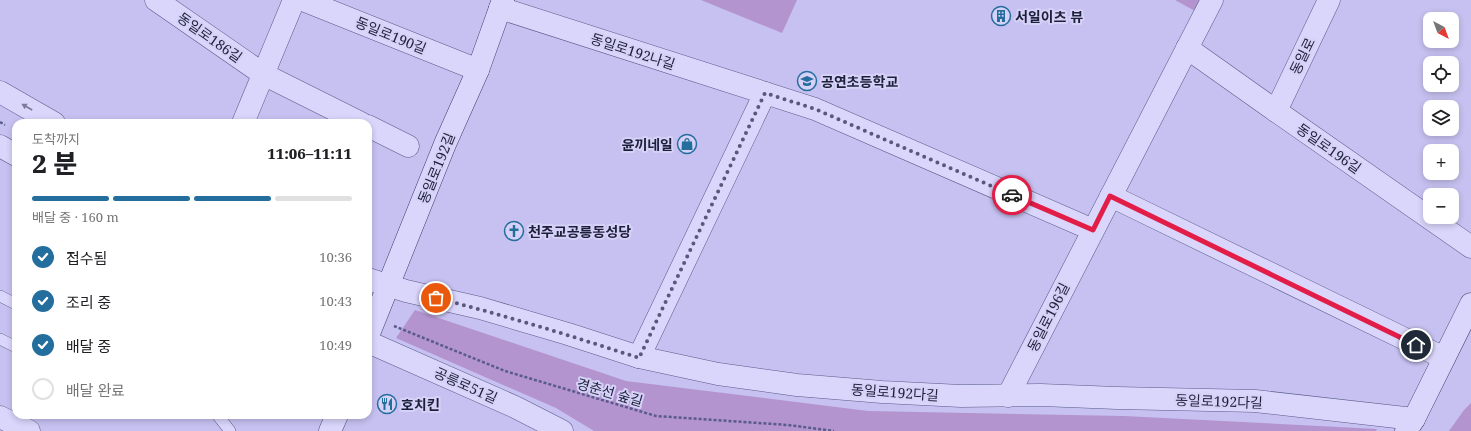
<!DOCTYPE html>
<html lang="ko">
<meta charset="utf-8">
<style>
body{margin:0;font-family:"Noto Serif","Noto Sans KR",serif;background:#f6f6f6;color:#202124;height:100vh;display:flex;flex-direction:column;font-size:15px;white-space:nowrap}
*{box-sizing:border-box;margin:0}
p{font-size:13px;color:#757577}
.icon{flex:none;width:22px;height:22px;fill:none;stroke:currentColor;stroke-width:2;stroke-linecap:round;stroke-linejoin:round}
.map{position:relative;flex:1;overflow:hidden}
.drawer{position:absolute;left:12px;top:119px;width:360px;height:300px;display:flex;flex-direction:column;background:#fff;border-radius:12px;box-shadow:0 2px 6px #0003}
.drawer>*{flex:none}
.needle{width:26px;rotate:139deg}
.buttons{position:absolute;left:1423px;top:12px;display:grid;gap:8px}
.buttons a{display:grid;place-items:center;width:36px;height:36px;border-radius:8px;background:#fff;box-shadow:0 2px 6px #0003;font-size:20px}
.pin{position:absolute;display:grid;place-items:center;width:34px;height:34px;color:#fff;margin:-17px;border:2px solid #fff;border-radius:50%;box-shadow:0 1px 4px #0007}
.courier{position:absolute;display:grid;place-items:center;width:40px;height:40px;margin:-20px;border:3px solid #e11d48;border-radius:50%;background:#fff;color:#222;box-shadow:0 1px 5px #0007}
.head em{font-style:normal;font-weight:800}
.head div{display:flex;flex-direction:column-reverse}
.head{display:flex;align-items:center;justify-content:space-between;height:68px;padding:0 20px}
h1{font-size:26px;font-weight:800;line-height:30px}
.bar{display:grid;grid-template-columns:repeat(4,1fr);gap:6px 4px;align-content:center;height:48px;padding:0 20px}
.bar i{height:5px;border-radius:3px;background:#e0e0e0}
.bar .selected{background:#246e9e}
.bar p{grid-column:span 4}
ol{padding:0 20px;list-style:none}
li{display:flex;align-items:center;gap:12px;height:44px}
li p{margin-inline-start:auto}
li .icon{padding:4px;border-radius:50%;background:#246e9e;color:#fff;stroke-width:4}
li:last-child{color:#757577}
li i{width:22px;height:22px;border:2px solid #e0e0e0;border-radius:50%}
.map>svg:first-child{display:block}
.green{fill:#b394cf}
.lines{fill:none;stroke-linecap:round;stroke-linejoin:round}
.lane-casing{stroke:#585b8b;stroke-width:12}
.street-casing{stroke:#585b8b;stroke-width:23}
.secondary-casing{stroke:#3b406d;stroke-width:23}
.path{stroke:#585b8b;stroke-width:2.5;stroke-dasharray:3 2;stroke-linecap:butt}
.lane{stroke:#d9d5fb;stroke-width:11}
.street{stroke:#d9d5fb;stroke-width:22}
.secondary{stroke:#d9d5fb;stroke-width:22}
.oneway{fill:#7b7a9a}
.done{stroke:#58587a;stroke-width:4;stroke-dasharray:0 7.2}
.route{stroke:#e11d48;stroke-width:5}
.labels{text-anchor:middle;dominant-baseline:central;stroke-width:4;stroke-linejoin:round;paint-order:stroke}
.poi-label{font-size:14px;font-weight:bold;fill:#1d203a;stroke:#d5d1f7;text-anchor:start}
.street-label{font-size:14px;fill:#1d203a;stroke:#d5d1f7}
</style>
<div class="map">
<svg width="1471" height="431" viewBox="0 0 1471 431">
<rect width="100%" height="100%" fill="#c6c1f0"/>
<g class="green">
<polygon points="701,0 797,0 782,33"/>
<polygon points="1175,0 1201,0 1195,11"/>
<polygon points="415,310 626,381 868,411 1124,416 1377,429 1376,431 594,431 556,408 396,338"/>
<polygon points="1471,403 1471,431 1449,431 1464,410"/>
</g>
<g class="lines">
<g class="lane-casing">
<g id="lane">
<polyline points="0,296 16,304"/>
<polyline points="0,339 16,347"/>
<polyline points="219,417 230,431"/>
</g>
</g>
<g class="street-casing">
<g id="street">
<polyline points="156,0 263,74 361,123"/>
<polyline points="303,0 478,70"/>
<polyline points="500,8 815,109 1093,230"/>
<polyline points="1187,48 1276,111 1471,247"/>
<polyline points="0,92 54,123"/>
<polyline points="1276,111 1329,0"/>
<polyline points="243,123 294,0"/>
<polyline points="368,126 408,146"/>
<polyline points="0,146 16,155"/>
<polyline points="1111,196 1444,358"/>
<polyline points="368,279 406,291 480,308 568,334 639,357 718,374 797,385 882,392 961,396 1041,395 1117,398 1255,401 1414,419"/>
<polyline points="368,342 515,407 562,431"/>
<polyline points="639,357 765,93"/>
<polyline points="1008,396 1212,0"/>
<polyline points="0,417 29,431"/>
</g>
</g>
<g class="secondary-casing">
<g id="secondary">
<polyline points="368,336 445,144 478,70 503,0"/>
<polyline points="330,431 337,415"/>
<polyline points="1406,431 1414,419 1471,304"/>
</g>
</g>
<g class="path">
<polyline points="0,122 5,125"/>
<polyline points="394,326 505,371 656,416 788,425 834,431"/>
</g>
<use href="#lane" class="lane"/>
<use href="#street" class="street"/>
<use href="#secondary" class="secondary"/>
</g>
<defs><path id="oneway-solid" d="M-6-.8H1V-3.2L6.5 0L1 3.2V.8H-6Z"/></defs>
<use class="oneway" href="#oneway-solid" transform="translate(27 107) rotate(-150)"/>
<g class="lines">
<path class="done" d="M436,298C504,315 572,336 639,358L765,93L815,109L1012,195"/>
<polyline class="route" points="1012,195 1093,230 1110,196 1416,345"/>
</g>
<defs>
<g id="building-ring" transform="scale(1)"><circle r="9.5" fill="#d5d1f7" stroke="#246e9e" stroke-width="1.5"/><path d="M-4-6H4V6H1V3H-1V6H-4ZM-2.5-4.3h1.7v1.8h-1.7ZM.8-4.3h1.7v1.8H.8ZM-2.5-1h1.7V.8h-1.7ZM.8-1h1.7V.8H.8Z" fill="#246e9e"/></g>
<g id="school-ring" transform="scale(1)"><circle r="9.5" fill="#d5d1f7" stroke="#246e9e" stroke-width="1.5"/><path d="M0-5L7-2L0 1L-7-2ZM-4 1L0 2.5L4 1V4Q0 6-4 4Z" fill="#246e9e"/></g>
<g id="shop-ring" transform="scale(1)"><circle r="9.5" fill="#d5d1f7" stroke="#246e9e" stroke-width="1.5"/><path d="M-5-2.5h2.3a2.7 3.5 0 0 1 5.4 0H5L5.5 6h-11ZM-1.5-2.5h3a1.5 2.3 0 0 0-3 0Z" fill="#246e9e"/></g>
<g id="church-ring" transform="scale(1)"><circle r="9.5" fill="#d5d1f7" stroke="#246e9e" stroke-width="1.5"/><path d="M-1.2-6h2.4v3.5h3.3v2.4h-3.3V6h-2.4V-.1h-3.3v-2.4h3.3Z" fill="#246e9e"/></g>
<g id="restaurant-ring" transform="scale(1)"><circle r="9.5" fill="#d5d1f7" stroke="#246e9e" stroke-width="1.5"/><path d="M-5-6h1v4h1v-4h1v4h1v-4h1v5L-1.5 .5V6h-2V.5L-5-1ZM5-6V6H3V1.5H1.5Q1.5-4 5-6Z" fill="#246e9e"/></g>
</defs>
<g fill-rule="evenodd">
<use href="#building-ring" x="1001" y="16"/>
<use href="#school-ring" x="807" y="81"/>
<use href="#shop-ring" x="687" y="144"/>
<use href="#church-ring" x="514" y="231"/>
<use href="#restaurant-ring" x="387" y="404"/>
</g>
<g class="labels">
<g class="poi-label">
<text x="1015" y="16">서일이츠 뷰</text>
<text x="821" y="81">공연초등학교</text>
<text x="673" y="144" text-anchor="end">윤끼네일</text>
<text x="528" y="231">천주교공릉동성당</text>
<text x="401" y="404">호치킨</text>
</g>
<g class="street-label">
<text transform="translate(391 35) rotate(22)">동일로190길</text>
<text transform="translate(210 37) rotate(35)">동일로186길</text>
<text transform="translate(633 51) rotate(18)">동일로192나길</text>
<text transform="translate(1302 56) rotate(-64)">동일로</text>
<text transform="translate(1329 148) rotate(35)">동일로196길</text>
<text transform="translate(436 168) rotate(-68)">동일로192길</text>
<text transform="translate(1048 317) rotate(-63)">동일로196길</text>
<text transform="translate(466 385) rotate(24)">공릉로51길</text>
<text transform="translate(610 392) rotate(16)">경춘선 숲길</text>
<text transform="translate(895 392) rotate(4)">동일로192다길</text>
<text transform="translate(1219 401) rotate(2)">동일로192다길</text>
</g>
</g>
</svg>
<div class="buttons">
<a><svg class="needle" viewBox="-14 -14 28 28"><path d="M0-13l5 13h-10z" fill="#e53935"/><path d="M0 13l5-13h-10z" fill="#757577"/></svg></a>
<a><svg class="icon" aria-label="locate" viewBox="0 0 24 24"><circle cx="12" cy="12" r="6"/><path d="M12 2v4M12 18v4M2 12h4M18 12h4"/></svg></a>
<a><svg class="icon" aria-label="layers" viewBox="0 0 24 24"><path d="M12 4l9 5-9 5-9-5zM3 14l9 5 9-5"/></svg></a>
<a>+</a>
<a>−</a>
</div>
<div class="pin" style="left:436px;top:298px;background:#ea580c"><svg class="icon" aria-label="bag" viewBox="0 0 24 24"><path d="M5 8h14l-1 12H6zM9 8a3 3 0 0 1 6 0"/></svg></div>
<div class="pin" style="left:1416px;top:345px;background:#1f2937"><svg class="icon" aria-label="home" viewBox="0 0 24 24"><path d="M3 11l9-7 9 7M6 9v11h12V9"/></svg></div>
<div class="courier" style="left:1012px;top:195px"><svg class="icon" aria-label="car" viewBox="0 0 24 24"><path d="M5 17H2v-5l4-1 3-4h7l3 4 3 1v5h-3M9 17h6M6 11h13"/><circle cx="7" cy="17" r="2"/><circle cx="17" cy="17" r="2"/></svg></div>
<section class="drawer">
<div class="head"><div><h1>2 분</h1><p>도착까지</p></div><em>11:06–11:11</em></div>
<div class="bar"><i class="selected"></i><i class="selected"></i><i class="selected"></i><i></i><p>배달 중 · 160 m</p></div>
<ol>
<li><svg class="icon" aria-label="check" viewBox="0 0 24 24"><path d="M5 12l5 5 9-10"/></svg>접수됨<p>10:36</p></li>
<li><svg class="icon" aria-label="check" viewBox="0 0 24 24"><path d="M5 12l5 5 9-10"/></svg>조리 중<p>10:43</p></li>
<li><svg class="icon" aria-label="check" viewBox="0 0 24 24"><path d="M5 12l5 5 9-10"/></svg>배달 중<p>10:49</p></li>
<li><i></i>배달 완료</li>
</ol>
</section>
</div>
